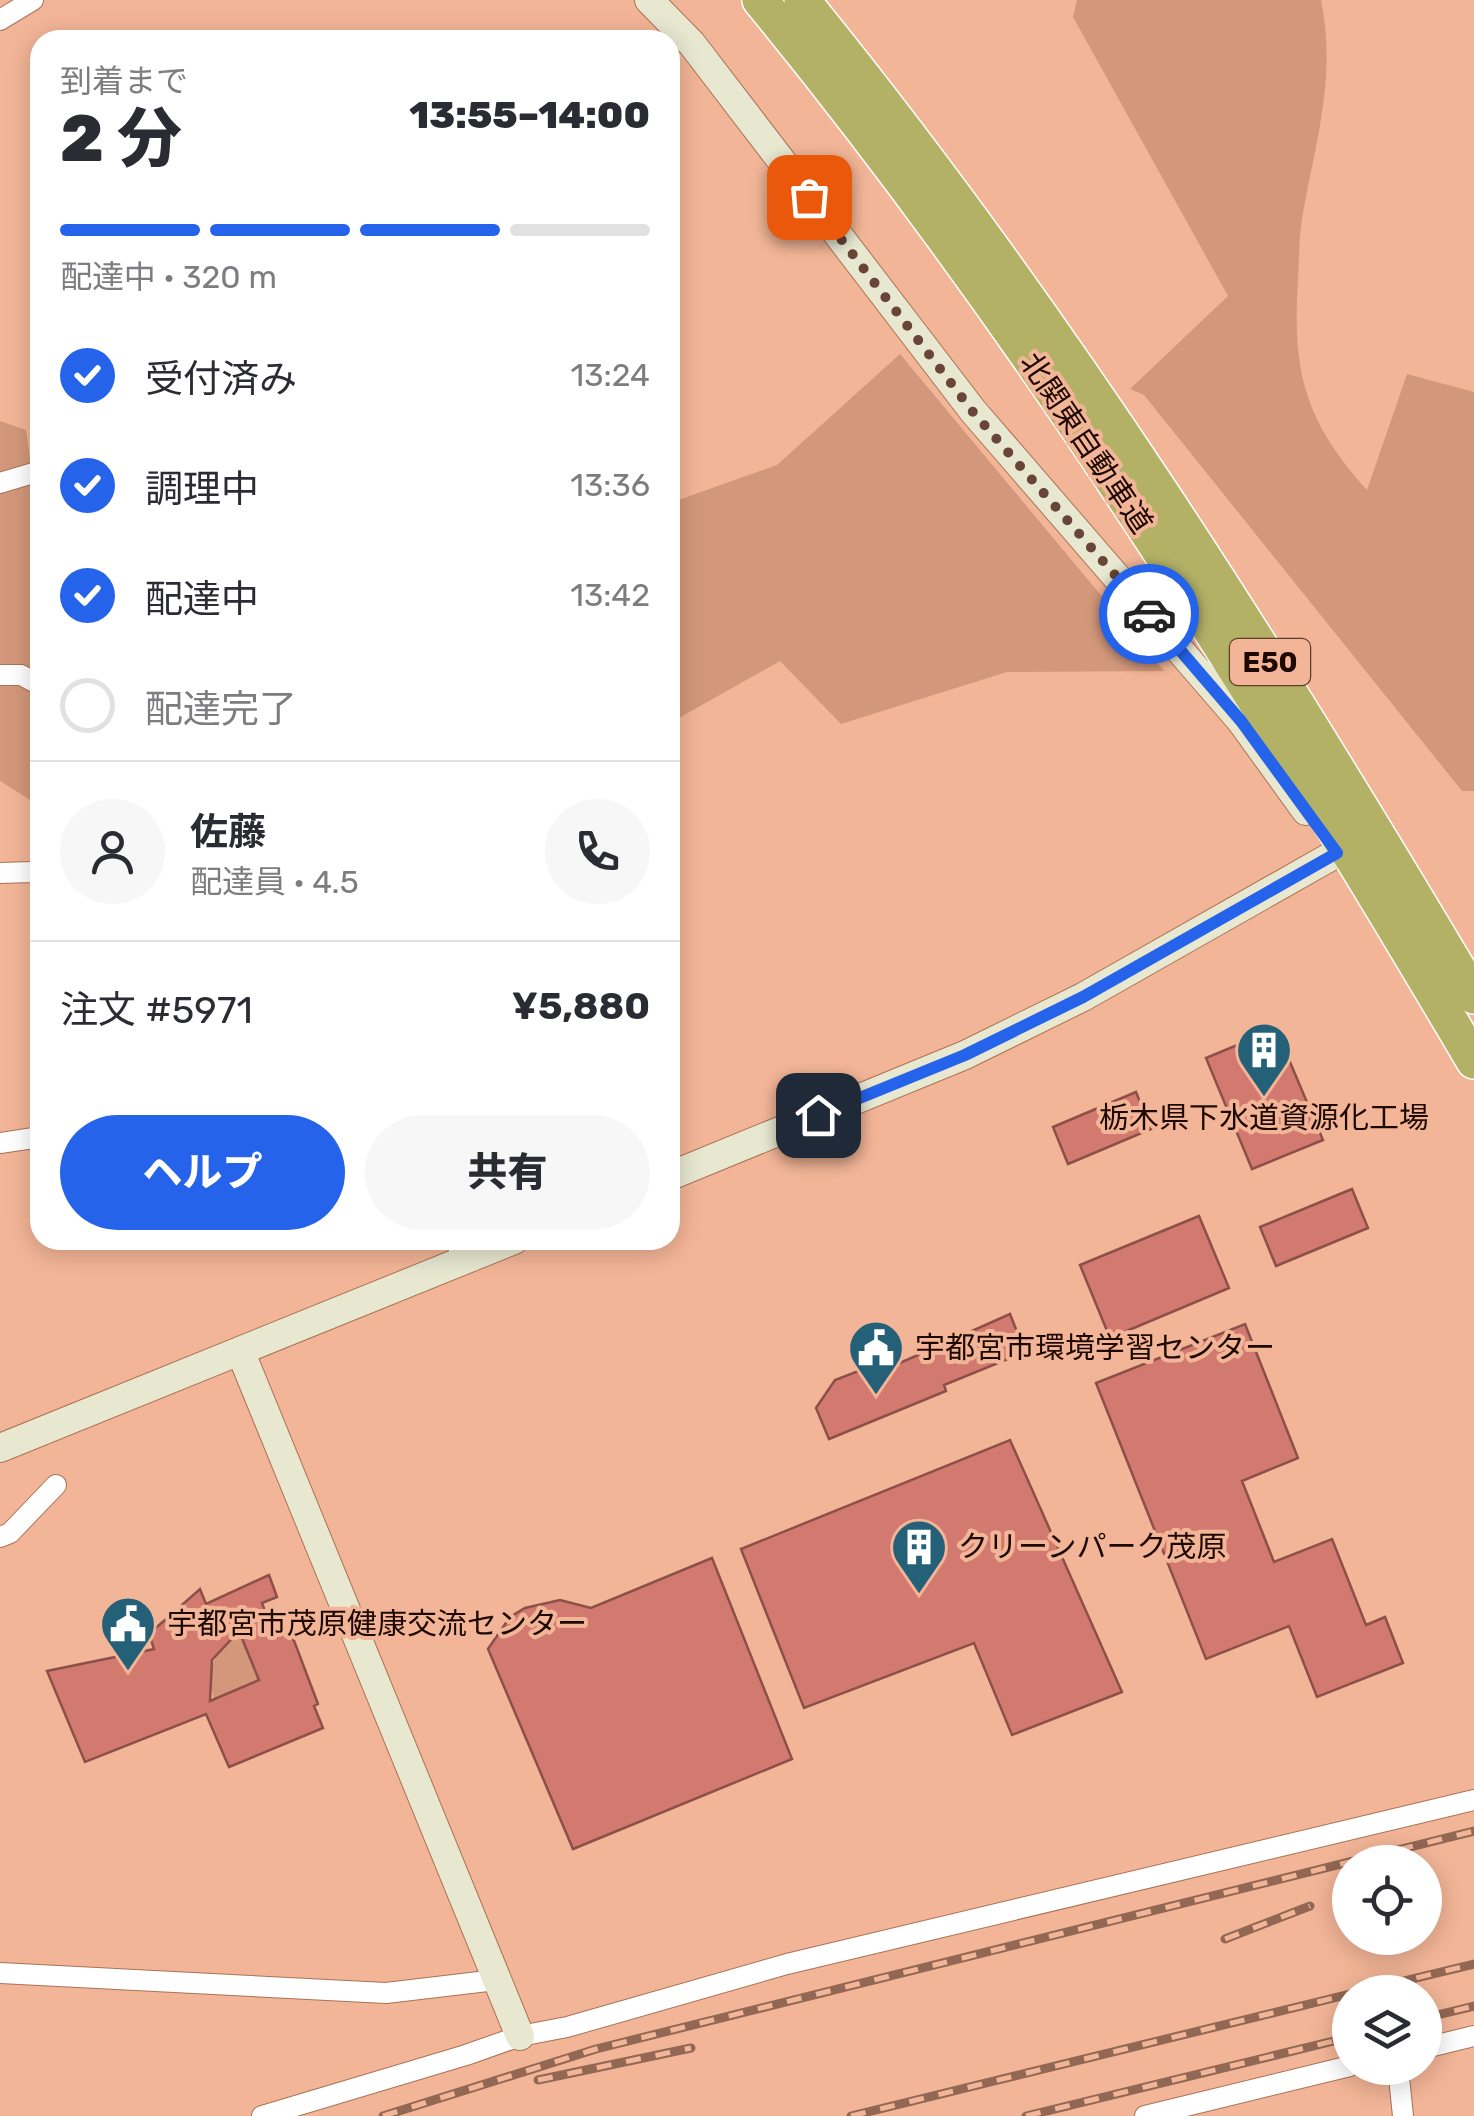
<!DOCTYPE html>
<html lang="ja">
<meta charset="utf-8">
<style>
body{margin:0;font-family:Rubik,"Noto Sans JP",sans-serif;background:#f7f7f7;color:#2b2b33;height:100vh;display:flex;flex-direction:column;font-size:38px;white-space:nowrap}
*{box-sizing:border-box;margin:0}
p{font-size:32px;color:#7c7c81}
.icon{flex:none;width:55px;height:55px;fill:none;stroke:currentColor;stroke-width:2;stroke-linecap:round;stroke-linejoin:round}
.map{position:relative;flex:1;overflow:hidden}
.side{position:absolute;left:30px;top:30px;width:650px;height:1220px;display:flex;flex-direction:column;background:#fff;border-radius:30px;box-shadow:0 5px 25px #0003}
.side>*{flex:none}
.buttons{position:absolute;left:1332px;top:1845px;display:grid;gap:20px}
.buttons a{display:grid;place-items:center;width:110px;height:110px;border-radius:50%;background:#fff;box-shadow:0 5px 25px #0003;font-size:50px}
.pin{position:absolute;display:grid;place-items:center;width:85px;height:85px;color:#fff;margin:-42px;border-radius:20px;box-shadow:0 5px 15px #0006}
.courier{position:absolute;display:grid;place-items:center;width:100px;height:100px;margin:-50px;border:8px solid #2563eb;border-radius:50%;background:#fff;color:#222;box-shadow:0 2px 12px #0007}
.headline em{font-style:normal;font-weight:800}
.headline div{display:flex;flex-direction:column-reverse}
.headline{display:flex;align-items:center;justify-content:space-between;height:170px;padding:0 30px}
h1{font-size:65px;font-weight:800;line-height:75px}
.bar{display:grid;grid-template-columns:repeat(4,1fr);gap:15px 10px;align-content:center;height:120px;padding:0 30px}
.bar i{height:12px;border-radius:8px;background:#e1e1e2}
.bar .on{background:#2563eb}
.bar p{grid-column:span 4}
.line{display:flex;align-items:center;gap:25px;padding:0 30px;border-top:2px solid #e1e1e2}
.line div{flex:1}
.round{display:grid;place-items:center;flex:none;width:105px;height:105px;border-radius:52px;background:#f7f7f7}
ol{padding:0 30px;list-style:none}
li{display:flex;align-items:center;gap:30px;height:110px}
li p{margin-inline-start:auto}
li .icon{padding:10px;border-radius:50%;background:#2563eb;color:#fff;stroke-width:4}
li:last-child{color:#7c7c81}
li i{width:55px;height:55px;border:5px solid #e1e1e2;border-radius:50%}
.cta{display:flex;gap:20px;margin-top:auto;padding:20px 30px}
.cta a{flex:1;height:115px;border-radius:60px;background:#2563eb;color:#fff;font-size:40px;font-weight:800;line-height:115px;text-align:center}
.cta a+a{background:#f7f7f7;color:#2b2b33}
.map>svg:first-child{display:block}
.green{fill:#d3987b}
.building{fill:#d37a70;stroke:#8c5049;stroke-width:2.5;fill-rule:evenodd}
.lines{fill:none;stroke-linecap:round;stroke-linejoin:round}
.street-casing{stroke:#aa7256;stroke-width:22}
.secondary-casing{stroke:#aa7256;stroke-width:30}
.highway-casing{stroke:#fff;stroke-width:38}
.street{stroke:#fff;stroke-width:20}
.secondary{stroke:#e8e8d1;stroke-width:28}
.highway{stroke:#b3b166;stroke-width:35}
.rail-casing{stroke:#926753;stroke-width:9}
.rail{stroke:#f3b597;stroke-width:5;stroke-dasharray:15;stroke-linecap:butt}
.done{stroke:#684536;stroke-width:10;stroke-dasharray:0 18}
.route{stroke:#2563eb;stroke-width:12}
.labels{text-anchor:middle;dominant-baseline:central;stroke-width:8;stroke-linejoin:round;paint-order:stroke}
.shield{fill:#f3b597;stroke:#5d3d2e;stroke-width:2.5}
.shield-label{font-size:28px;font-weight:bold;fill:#1d0901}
.street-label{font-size:30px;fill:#1d0901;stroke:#f3b597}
.poi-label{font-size:30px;fill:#1d0901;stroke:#f3b597;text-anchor:start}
</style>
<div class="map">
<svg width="1474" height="2116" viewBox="0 0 1474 2116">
<rect width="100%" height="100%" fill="#f3b597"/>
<g class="green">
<path d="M1077,0H1321C1337,78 1315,143 1302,219C1299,239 1299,260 1298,281C1292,372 1305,421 1367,490L1407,374L1474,392V791H1462L1144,395L1130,389L1228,296L1073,17Z"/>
<polygon points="900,354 1164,671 1007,672 841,724 780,661 670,723 670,503 777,465"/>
<polygon points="0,421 26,430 40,529 40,806 0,781"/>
<path d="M239,1632L259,1680L214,1699C205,1670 215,1650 239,1632Z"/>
</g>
<g class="building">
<polygon points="1276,1029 1323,1140 1252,1169 1206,1058"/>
<polygon points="1136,1092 1151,1129 1068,1164 1053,1127"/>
<polygon points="1352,1189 1368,1228 1276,1266 1260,1227"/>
<polygon points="1199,1216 1229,1288 1110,1338 1080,1265"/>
<polygon points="1010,1314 1025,1352 944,1385 946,1391 829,1439 816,1408 835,1380 861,1370 882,1371"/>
<polygon points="1245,1324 1298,1458 1242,1481 1274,1562 1332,1539 1366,1625 1385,1617 1403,1663 1317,1697 1289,1626 1206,1659 1096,1383"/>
<polygon points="1010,1440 1122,1692 1012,1735 974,1643 804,1708 741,1549"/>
<polygon points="712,1558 792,1759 573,1849 488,1649 510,1617 525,1608 560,1600 591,1608"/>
<path d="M269,1575L277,1597L262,1603L274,1636L290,1630L318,1704L314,1706L323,1728L229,1767L206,1714L85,1762L47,1671L154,1649L149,1634L200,1589L206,1604ZM239,1631L259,1680L210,1701L212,1660Z"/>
</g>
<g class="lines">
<g class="street-casing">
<g id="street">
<polyline points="0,20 33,0"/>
<polyline points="0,483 40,471"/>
<polyline points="0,675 21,675 40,685"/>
<polyline points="0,873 32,872 40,875"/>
<polyline points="0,1143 40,1137"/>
<polyline points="456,1240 463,1261"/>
<polyline points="0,1537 10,1533 56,1485"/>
<polyline points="0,1973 386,1993 496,1980"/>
<polyline points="1425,2048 1474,2036"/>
<polyline points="1398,2068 1403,2116"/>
<polyline points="262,2116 466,2055 520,2036 567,2027 787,1964 1474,1800"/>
<polyline points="1145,2116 1350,2066"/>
</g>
</g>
<g class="secondary-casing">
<g id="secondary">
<polyline points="649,0 692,44 973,411 1241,721 1306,811"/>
<polyline points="670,1176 965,1055 1083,997 1337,853"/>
<polyline points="241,1353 520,2036"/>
<polyline points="0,1448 514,1240"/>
</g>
</g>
<g class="highway-casing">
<g id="highway">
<path d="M760,0C1031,330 1257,694 1474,1061"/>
<path d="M802,0C1055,311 1270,652 1474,996"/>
</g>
</g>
<use href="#street" class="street"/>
<use href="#secondary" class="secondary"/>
<use href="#highway" class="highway"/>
<g class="rail-casing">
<g id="rail">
<polyline points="1225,1939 1310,1906"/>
<polyline points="1358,1992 1474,1964"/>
<polyline points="1425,2018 1474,2006"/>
<polyline points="538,2080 691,2048"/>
<polyline points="383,2116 596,2049 1474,1831"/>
<polyline points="851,2116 1350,1994"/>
<polyline points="1026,2116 1350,2037"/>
</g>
</g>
<use href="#rail" class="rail"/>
</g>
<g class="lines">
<polyline class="done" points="809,197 973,412 1149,614"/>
<polyline class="route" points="818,1115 965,1055 1083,997 1337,853 1241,721 1149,614"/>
</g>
<defs>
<g id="building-pin" transform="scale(2.875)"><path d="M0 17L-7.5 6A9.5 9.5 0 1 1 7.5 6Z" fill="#246078" stroke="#f3b597"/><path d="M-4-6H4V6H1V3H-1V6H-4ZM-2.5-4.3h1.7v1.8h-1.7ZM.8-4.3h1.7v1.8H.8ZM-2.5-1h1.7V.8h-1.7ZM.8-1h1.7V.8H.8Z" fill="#fff"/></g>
<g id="civic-pin" transform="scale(2.875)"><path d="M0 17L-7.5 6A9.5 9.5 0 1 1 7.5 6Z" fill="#246078" stroke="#f3b597"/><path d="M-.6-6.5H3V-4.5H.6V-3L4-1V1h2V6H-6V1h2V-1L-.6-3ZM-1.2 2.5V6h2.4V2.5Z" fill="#fff"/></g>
</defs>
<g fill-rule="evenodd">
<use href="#building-pin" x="1264" y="1050"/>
<use href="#civic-pin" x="876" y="1348"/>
<use href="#building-pin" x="919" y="1547"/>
<use href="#civic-pin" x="128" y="1624"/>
</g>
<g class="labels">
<rect class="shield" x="1230" y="639" width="80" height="46" rx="8"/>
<g class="shield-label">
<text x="1270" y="662">E50</text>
</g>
<g class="street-label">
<text transform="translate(1086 443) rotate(56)">北関東自動車道</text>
</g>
<g class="poi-label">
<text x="1264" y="1118" text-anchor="middle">栃木県下水道資源化工場</text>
<text x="915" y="1348">宇都宮市環境学習センター</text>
<text x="958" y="1547">クリーンパーク茂原</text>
<text x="167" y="1624">宇都宮市茂原健康交流センター</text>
</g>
</g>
</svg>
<div class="buttons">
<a><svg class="icon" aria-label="locate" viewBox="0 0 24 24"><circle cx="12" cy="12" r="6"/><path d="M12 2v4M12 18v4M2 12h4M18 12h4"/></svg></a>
<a><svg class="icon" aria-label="layers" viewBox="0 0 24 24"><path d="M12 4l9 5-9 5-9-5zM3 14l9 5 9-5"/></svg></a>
</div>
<div class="pin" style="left:809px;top:197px;background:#ea580c"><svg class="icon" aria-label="bag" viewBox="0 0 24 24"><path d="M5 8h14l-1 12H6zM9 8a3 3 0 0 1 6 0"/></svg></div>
<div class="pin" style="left:818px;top:1115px;background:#1f2937"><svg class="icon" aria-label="home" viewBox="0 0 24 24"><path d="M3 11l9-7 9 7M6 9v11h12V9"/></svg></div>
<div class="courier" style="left:1149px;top:614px"><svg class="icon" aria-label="car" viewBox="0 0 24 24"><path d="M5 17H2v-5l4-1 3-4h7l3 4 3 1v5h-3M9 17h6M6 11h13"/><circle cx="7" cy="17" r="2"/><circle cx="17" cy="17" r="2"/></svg></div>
<section class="side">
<div class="headline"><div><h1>2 分</h1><p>到着まで</p></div><em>13:55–14:00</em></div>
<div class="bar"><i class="on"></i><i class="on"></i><i class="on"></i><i></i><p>配達中 · 320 m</p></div>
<ol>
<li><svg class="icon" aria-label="check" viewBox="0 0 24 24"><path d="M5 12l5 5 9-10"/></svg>受付済み<p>13:24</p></li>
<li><svg class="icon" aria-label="check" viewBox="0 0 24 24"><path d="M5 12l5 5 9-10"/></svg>調理中<p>13:36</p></li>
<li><svg class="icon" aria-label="check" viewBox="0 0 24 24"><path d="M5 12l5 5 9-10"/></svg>配達中<p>13:42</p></li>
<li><i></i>配達完了</li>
</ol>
<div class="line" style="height:180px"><a class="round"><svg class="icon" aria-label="person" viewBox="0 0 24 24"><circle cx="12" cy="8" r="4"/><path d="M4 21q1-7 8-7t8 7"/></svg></a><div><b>佐藤</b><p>配達員 · 4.5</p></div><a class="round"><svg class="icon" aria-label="phone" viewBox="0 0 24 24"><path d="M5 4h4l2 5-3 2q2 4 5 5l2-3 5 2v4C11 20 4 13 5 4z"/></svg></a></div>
<div class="line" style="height:130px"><div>注文 #5971</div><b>¥5,880</b></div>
<div class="cta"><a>ヘルプ</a><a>共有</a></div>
</section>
</div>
